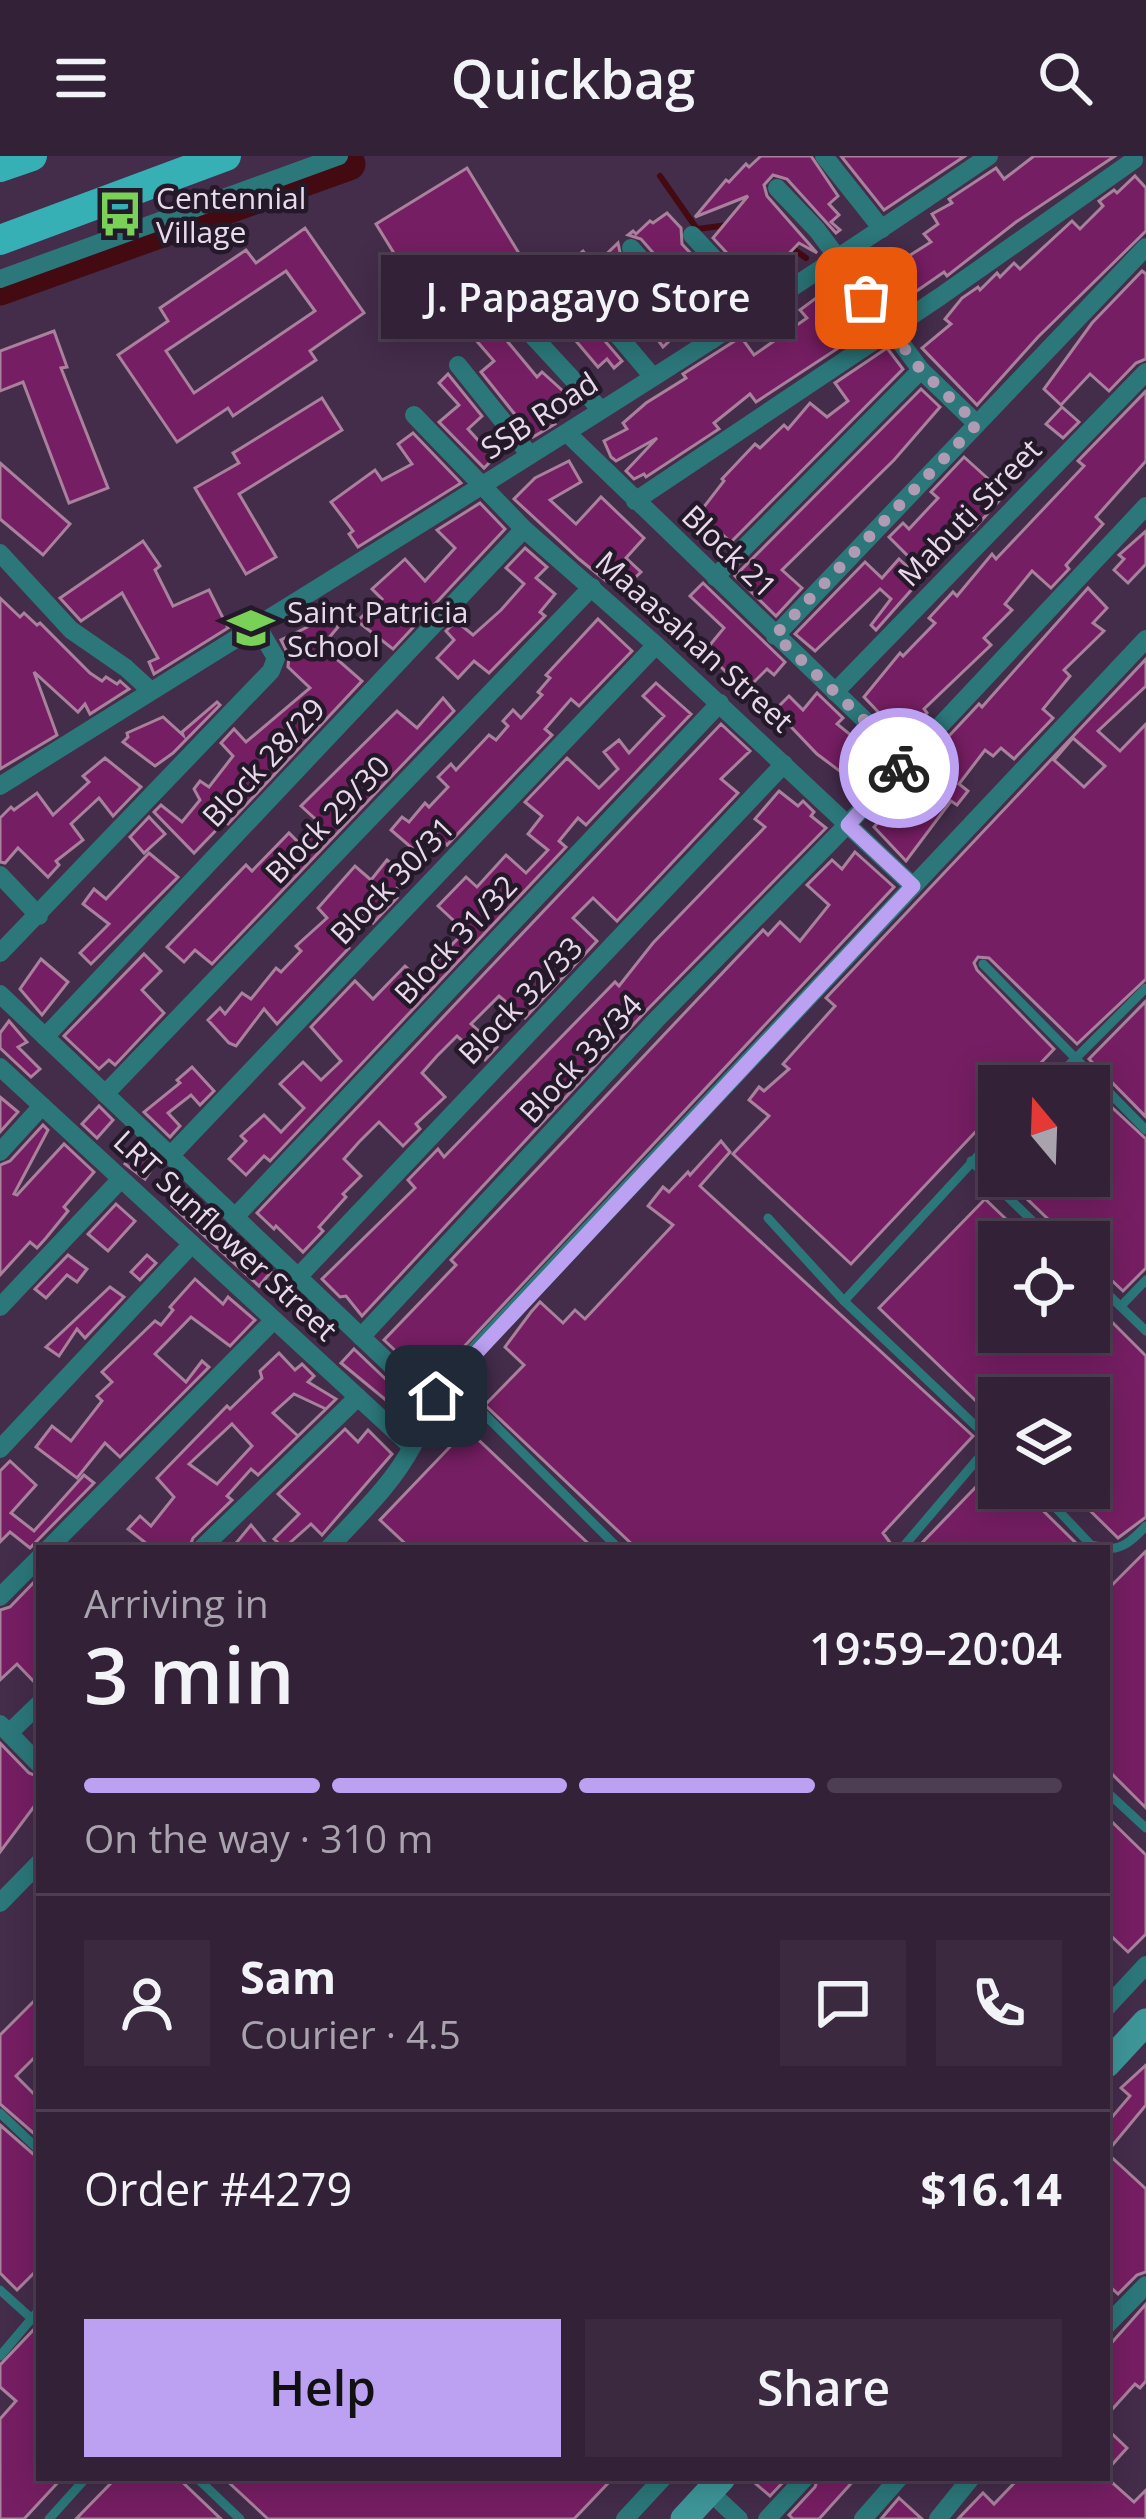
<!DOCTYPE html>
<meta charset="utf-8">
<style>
body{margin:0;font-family:"Open Sans",sans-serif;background:#3b2940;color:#f1f3f6;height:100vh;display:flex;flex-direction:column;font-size:45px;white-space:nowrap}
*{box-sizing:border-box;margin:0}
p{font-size:39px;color:#a9a3ae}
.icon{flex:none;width:66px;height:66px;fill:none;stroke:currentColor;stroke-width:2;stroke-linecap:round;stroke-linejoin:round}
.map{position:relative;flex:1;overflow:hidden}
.details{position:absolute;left:36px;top:1389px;width:1074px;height:936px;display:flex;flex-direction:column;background:#332138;border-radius:0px;box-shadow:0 6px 30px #0003,0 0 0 3px #4e3e53}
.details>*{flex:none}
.needle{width:78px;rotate:341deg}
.tools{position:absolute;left:978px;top:909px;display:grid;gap:24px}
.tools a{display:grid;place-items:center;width:132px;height:132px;border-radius:0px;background:#332138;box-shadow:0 6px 30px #0003,0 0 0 3px #4e3e53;font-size:60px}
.pin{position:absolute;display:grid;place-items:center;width:102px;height:102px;color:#fff;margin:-51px;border-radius:24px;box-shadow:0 6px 18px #0006}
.courier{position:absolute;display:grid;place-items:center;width:120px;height:120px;margin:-60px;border:9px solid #bca0f2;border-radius:50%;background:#fff;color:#222;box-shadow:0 3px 15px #0007}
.bubble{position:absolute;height:84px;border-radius:0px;background:#332138;box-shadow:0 6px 30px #0003,0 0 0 3px #4e3e53;font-size:39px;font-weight:600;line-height:84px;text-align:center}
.overview em{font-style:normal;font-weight:600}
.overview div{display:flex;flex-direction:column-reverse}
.overview{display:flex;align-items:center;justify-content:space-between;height:204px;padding:0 48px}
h1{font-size:78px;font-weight:600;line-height:90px}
.bar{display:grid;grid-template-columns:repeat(4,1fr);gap:18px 12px;align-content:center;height:144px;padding:0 48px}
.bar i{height:15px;border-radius:9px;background:#4e3e53}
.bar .current{background:#bca0f2}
.bar p{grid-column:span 4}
.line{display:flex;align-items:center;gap:30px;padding:0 48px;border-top:3px solid #4e3e53}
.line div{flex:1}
.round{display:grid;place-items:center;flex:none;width:126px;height:126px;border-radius:0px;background:#3b2940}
.primary-button{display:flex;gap:24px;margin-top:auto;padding:24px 48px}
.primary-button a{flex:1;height:138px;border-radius:0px;background:#bca0f2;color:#111;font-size:48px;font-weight:600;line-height:138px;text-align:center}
.primary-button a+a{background:#3b2940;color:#f1f3f6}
header{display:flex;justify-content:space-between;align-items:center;height:156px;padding:0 48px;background:#332138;font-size:54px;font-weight:600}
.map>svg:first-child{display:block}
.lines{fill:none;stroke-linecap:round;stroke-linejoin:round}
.stream{stroke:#430a12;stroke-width:6}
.river{stroke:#430a12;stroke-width:33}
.building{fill:#761e63;stroke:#a9819c;stroke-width:3;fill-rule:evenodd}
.lane{stroke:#2b777a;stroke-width:9}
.street{stroke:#2b777a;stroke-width:18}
.secondary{stroke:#3e9699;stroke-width:27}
.primary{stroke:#36b0b4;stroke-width:30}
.done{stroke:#af9cb4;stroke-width:12;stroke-dasharray:0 21.6}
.route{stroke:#bca0f2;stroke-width:15}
.labels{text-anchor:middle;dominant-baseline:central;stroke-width:9;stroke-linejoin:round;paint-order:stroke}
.poi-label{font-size:30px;fill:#e8d9ec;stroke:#241928;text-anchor:start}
.street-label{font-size:30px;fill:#e8d9ec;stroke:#241928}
</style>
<header><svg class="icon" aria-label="menu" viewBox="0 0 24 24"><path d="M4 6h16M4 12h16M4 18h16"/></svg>Quickbag<svg class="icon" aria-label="search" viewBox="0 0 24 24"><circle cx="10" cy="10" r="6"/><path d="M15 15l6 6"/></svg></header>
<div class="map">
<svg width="1146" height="2363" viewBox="0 0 1146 2363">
<rect width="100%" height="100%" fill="#442c4b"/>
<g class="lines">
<g class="stream">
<polyline points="660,20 697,73 728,69"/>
<polyline points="789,90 806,102"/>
</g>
<polyline class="river" points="0,133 349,8"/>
</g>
<g class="building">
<polygon points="761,0 811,0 838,40 829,48 839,59 831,66 840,74 836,77 787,23 773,19 764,29 767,40 817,97 799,87 775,112 768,106 750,122 713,82 748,40 695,61 726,24 729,26 746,8 749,11"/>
<polygon points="841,0 965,0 884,54"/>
<polygon points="1034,0 1115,0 1016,66 947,120 944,116 908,141 911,144 894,155 873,127 885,115 931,86 924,78 938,68 932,58 952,47 949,43 996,12 1004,23"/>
<polygon points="467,12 520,99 463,134 466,139 432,159 376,68"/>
<polygon points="1135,20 1146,32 1146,75 1038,181 977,249 922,192 951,168 945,163 962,142 978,131 980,134 997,117 1000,121 1014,107 1020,113 1072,65 1080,73 1103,50 1099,45 1114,34 1117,37"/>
<polygon points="667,57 681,72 682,88 740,150 714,166 641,83 628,79 633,75 636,78 650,65 653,67"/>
<path d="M305,72L364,157L310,195L316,204L233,260L228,252L177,286L118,199L168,165L160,152L246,94L256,107ZM286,115L315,155L194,237L166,195Z"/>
<polygon points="618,87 621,101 691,181 686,184 680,175 663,191 620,132 605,143 581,116 564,111 583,95 595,109"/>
<polygon points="1142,115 1146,118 1146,203 1136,207 1109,235 1090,218 1061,249 1044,233 1092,167"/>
<polygon points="844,133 872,170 756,246 750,238 714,267 719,273 646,321 644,318 634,323 626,315 657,282 616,305 611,301 604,285 627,273 623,267 646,247 686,222 683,218 741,181 754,199 807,162 800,154 816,142 821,149"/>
<polygon points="507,153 504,165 508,173 502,179 537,221 542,216 574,245 553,265 555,268 533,281 481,216 494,205 475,183"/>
<polygon points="587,164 622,205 614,212 607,203 598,211 570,178"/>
<polygon points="54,175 67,211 61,212 108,332 69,347 23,226 0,235 0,195"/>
<polygon points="887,192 903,213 731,386 714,371 700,356 724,325 722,323 755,288 760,292 784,269 788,273 810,247 827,261 848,245 835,227"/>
<polygon points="448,218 482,260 468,273 494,302 484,312 439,266 459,249 439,227"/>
<polygon points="921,233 940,251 894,304 782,414 802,432 776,460 735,420"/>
<polygon points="1146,235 1146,305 1096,361 1103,368 1066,409 1069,413 1051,432 1032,415 1005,448 1012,454 984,482 991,489 924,553 927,557 903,582 864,541 900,497 903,500 935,467 929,462 953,436 957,440 992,398 996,403 1084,310 1078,305"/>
<polygon points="322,242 342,274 239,338 276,401 246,418 195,332 239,307 233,297"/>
<polygon points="1062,251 1079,266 1063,282 1046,268"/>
<polygon points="413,277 461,327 358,391 349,378 353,375 331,346 375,314 382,324 412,308 398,288"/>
<polygon points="964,301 1005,338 973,374 968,369 941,396 932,387 914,406 889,381 903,367 909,373 938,342 931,336"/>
<polygon points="569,305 581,326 550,344 576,368 601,341 644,382 626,402 641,416 623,433 610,420 606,425 579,403 514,343 535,322"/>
<polygon points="0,307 70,368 43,399 0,363"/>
<polygon points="480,347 505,373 393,493 357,465 382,443 372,433 405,403 425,425 455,392 437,374"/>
<polygon points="1146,375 1146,408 1128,427 1114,414 1124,403 1119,399"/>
<polygon points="143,385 160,410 155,414 173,450 209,434 228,472 154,518 149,506 158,502 122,437 81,465 60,442"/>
<polygon points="525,392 547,411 536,422 555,438 540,456 545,460 489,517 474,505 458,522 437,502 454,484 446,475 456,465 473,479 501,454 524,428 506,412"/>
<polygon points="899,403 921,423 876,474 871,469 891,443 880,433 815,495 795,478 865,406 882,422"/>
<polygon points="703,427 785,506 774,519 767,513 745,535 705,495 724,472 690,440"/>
<polygon points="1088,432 1107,452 1093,467 1104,475 1064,514 1070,520 1043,553 1053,562 1014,603 1001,592 993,600 985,594 959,628 968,635 957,649 951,645 906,705 874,671 889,654 892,656 948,581 979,548 982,551"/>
<polygon points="0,442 20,461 24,457 37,469 40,467 90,517 102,525 106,521 117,528 120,525 129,533 90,558 85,548 78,556 34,516 57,579 0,613"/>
<polygon points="328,461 338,471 322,490 362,525 228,668 224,666 194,697 154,656 161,649 182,666 200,644 194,633 200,625 209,631 233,600 221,587 234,573 246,586 310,532 288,511 289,500 281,484"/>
<polygon points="598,463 632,495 579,550 571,543 545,573 552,579 447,689 431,672 413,693 391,674 402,661 409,666 425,647 429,651 448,631 438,621 451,608 456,614 489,579 496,584 508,570 503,565 513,554 521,562 542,539 538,536 550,522 546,519"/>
<path d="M1146,503V530L1098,575L1120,595L1146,568V823L1077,888L989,802L978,801L974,807L977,814L1054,893L1019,930H999V951L851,1108L733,998L769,960L749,944L759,931L764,935L789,913L783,908L835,850L826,842ZM1073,582L1105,610L1084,631L1054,604Z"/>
<polygon points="656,527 691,558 586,669 578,662 559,685 566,691 270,1005 264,1000 246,1019 229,1003 246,985 241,980 264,959 281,976 304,952 280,928 303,906 321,924 341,905 311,871 355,825 373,843 405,810 419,823 465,775 438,750 466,721 477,731 506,699 526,717 548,694 528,678 542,660 525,646 567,602 599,632 618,613 604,596 619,584 629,597 664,560 643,540"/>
<polygon points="817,537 843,562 837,568 863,589 866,584 885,602 861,631 817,598 775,554 789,540 803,554"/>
<polygon points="443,542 454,555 212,808 195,794 184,806 167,791 246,709 252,715 289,677 302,690 322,669 301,650 397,555 417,572"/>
<polygon points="217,546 220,549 173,597 155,610 123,586 128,581 127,577 163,561 183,579 182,576"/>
<polygon points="721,568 750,595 721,623 738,637 617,765 593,742 573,762 597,785 525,862 499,840 471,868 497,891 485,904 457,880 437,900 422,917 445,941 416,968 420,973 403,990 379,966 359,986 344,1003 361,1020 343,1038 346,1041 319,1071 323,1075 303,1096 276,1070 274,1073 257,1057"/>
<polygon points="105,602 141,631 113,660 99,642 71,668 83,684 56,705 59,709 48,721 18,692 5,707 0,706 0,662 11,651 14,654 37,637 53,659 89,626 83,620"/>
<polygon points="779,635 798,650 803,645 814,656 811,660 826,672 646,855 362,1160 346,1140 340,1141 322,1123 415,1032 408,1024 438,993 444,1001 615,826 619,830 653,787 765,671 755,663"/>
<polygon points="149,661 165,678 144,697 130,681"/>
<polygon points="855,696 894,731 430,1227 384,1184 456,1109 451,1104 763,774 768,779 780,766 800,785 829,749 807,729 832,704 842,713"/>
<polygon points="149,697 178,721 91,808 80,797 109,768 83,748 94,733 106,743"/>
<polygon points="387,704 407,721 392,738 397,742 373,767 356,755 334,777 349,792 277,868 264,853 236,890 229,887 208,864 220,852 225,858 242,837 251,843 276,812 281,816 301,795 296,790 327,762 318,752 355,710 371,724"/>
<polygon points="144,798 161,815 142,834 164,857 115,909 109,904 99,913 64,880"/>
<polygon points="41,803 68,826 42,859 20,833"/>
<polygon points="1146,845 1146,961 1089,903"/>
<polygon points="9,865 27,886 18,891 40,913 31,921 0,892 0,877"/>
<polygon points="192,911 214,935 200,949 191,939 168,957 180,970 170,981 144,956 180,927 177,924"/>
<polygon points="1089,930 1146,983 1146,1112 1123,1135 1089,1103 1089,1086 1072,1086 1003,1020 1089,1020"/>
<polygon points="0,941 18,956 0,976"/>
<polygon points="99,950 113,964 97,982 82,968"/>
<polygon points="43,969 48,974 14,1038 17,1039 64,988 94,1016 64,1051 68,1055 46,1082 37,1092 30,1086 0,1119 0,1009 10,1005"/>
<polygon points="721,985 730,996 700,1030 973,1280 883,1377 894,1392 636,1392 485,1249 524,1209 505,1191 531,1156 540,1146 563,1167 575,1154 585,1163 673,1069 648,1050 663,1031 669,1036 688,1016 690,1019"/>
<polygon points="134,994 155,1008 145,1023 125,1008"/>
<polygon points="179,1043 194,1055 201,1048 214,1059 207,1066 240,1092 244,1088 261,1105 271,1116 259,1130 172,1050"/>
<polygon points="985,1043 1030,1086 999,1086 999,1176 1089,1176 1089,1143 1146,1200 1146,1361 1118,1382 1067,1332 1089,1332 1089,1242 999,1242 999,1267 879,1152"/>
<polygon points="116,1048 135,1065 108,1095 88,1078"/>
<polygon points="68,1099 87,1113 77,1126 67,1119 46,1142 35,1133"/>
<polygon points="147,1099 156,1107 140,1124 131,1116"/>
<polygon points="195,1123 223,1148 228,1141 255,1164 230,1190 191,1161 155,1198 186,1226 202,1205 209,1211 120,1301 105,1287 77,1322 36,1291 52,1270 71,1285 102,1245 97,1240 112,1226 102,1216 155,1165 161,1169 173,1154 170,1151"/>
<polygon points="110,1131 124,1141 85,1182 77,1173 59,1200 46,1191"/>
<polygon points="354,1193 416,1252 410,1264 341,1207"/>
<path d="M279,1197L295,1214L302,1208L314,1220L308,1226L336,1243L326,1253L294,1238L273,1257L298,1280L325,1254L258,1319L251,1313L227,1340L232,1344L193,1382L189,1392H152L128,1373L140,1360L151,1370L174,1341L157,1322L227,1250L230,1253L262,1222L260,1215ZM232,1268L252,1290L217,1328L189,1308Z"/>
<polygon points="345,1273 358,1286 368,1274 392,1298 322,1379 311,1368 284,1392 274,1383 299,1358 278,1338"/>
<polygon points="467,1273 593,1392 410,1392 380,1364"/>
<polygon points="10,1305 36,1329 11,1357 34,1375 84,1319 94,1327 30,1392 10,1376 0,1386 0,1315"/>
<polygon points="999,1307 999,1332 1020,1332 1081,1392 917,1392"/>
<polygon points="251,1369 270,1392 232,1392"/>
<polygon points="1146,1395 1146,1652 1107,1613 1107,1434"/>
<polygon points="39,1421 39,1531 17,1508 0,1524 0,1454 10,1451"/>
<polygon points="0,1587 29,1617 39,1621 39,1644 0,1696"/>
<polygon points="1107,1661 1146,1699 1146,1778 1128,1796 1107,1776"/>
<polygon points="39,1840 39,1897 16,1920 39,1943 39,1982 0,1948 0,1879"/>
<polygon points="1146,1909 1146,1949 1107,1996 1107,1967 1130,1940 1121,1932"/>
<polygon points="0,1969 39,2003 39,2112 17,2134 0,2117"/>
<polygon points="1107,1997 1146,2033 1146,2116 1137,2119 1118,2138 1107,2128"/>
<polygon points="1146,2148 1146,2225 1140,2232 1135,2228 1107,2259 1107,2192"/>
<polygon points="39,2168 39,2322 62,2322 24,2363 0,2363 0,2263 16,2245 0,2231 0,2209"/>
<polygon points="1107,2273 1127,2292 1107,2314"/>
<polygon points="116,2322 178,2322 221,2363 76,2363"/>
<polygon points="224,2322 613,2322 574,2363 268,2363"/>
<polygon points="749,2322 787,2322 770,2340"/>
<polygon points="818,2322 856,2322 819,2363 793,2363 789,2359 815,2331"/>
<polygon points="1019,2322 1107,2322 1134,2346 1146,2334 1146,2363 958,2363 983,2337 994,2348"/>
<polygon points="899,2342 922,2363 881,2363"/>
</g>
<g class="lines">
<g class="lane">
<polyline points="983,808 1146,974"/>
<polyline points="1048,930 1146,832"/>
<polyline points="971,1005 1054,1086"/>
<polyline points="768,1062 844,1145 999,1292"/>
<polyline points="1089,1120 1146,1175"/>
<polyline points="844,1145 999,977"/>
<polyline points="1121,1150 1146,1124"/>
<polyline points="484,1258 618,1392"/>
<polyline points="1037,1332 1091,1389 1106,1392"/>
<polyline points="903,1391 993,1285"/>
<path d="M1107,1392C1123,1395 1136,1380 1146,1370"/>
<polyline points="1107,1636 1146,1672"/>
<polyline points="0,1957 39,1994"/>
<polyline points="0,2134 31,2162"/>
<polyline points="0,2200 39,2154"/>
<polyline points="197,2322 240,2363"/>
<polyline points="49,2363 86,2322"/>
</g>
<g class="street">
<polyline points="824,0 882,73"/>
<polyline points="777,32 817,74 921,214 977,268"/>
<polyline points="692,79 762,154"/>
<polyline points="631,92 712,184"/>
<polyline points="0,123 339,0"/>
<polyline points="572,125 653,221"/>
<polyline points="517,163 601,254"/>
<polyline points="458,209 530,299"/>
<polyline points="414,259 524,373 656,489 913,730"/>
<polyline points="567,277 906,604"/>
<polyline points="635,345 941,140 1134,4"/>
<polyline points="0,397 71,474 126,512 151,535"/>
<polyline points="715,421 921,214"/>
<polyline points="775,480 1146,91"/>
<polyline points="835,536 1146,216"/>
<path d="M0,630C331,422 666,221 989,0"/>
<polyline points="0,719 39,760"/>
<polyline points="0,797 271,515 276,502 256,468"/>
<polyline points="0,838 431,1247"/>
<polyline points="45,881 524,373"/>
<polyline points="0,911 412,1291"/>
<polyline points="105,938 592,431"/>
<polyline points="0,996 42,950"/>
<polyline points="170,1000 656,489"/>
<polyline points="235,1061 720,547"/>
<polyline points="298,1121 784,608"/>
<polyline points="0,1151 121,1023"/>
<polyline points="361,1181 656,864 847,669 1146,350"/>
<polyline points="0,1293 192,1088"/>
<polyline points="49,1392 274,1164"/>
<polyline points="202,1392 358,1241"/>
<path d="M329,1392C358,1360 393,1328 413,1289C425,1266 433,1245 449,1223L1146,483"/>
<polyline points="0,1441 39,1402"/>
<polyline points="0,1568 39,1608"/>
<polyline points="9,1577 39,1548"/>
<polyline points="0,1747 39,1707"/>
<polyline points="1107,1851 1146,1809"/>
<polyline points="1107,2169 1146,2129"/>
<polyline points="709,2335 739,2363"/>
<polyline points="625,2363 663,2322"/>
<polyline points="767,2363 805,2322"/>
<polyline points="863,2363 899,2322"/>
<polyline points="938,2363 971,2322"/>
</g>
<g class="secondary">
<polyline points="1107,1908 1146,1866"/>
<polyline points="684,2363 722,2322"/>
</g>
<g class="primary">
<polyline points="0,11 32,0"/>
<polyline points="0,84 226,0"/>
</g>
</g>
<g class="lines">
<polyline class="done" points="866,142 921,214 977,268 775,479 906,604 899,612"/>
<polyline class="route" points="436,1240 913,730 848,669 899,612"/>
</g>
<defs>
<g id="bus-bare" transform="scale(3.6)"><path d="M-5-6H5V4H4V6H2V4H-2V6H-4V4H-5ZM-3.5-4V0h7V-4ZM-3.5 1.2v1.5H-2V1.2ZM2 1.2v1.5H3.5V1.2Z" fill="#79d158" stroke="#241928" stroke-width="2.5" paint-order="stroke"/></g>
<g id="school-bare" transform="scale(3.6)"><path d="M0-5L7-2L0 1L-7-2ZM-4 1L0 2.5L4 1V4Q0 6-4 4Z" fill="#79d158" stroke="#241928" stroke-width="2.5" paint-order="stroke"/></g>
</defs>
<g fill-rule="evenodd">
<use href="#bus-bare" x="120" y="58"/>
<use href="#school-bare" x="251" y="472"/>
</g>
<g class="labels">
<g class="poi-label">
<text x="156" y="41">Centennial<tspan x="156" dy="34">Village</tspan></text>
<text x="287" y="455">Saint Patricia<tspan x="287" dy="34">School</tspan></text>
</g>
<g class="street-label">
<text transform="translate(539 259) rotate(-33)">SSB Road</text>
<text transform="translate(969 356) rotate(-46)">Mabuti Street</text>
<text transform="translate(730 395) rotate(44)">Block 21</text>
<text transform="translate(695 485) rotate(42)">Maaasahan Street</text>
<text transform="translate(263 606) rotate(-47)">Block 28/29</text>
<text transform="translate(327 663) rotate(-46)">Block 29/30</text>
<text transform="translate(392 724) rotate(-46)">Block 30/31</text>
<text transform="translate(455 783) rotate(-47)">Block 31/32</text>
<text transform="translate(520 844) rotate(-46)">Block 32/33</text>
<text transform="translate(580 902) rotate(-47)">Block 33/34</text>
<text transform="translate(226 1079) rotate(43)">LRT Sunflower Street</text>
</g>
</g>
</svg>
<div class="tools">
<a><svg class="needle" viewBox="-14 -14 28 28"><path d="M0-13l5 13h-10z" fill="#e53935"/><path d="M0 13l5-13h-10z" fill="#a9a3ae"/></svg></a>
<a><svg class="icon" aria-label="locate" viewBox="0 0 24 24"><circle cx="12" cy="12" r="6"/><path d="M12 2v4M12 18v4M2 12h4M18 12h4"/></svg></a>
<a><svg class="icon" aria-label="layers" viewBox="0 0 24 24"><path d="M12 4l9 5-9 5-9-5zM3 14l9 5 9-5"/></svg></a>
</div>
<div class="pin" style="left:866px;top:142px;background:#ea580c"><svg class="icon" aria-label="bag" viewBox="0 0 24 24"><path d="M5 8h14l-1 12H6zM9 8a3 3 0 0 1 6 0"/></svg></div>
<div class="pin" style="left:436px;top:1240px;background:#1f2937"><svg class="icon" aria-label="home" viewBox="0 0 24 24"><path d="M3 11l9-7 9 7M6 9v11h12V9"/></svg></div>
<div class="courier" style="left:899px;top:612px"><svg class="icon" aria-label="bike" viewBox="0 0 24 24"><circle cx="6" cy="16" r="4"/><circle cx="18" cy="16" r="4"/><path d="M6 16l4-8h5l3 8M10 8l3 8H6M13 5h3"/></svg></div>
<div class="bubble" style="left:381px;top:99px;width:414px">J. Papagayo Store</div>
<section class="details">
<div class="overview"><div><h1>3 min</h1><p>Arriving in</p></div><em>19:59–20:04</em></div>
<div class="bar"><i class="current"></i><i class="current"></i><i class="current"></i><i></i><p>On the way · 310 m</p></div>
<div class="line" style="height:216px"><a class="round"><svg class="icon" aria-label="person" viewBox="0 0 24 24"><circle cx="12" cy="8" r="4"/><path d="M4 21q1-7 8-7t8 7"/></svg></a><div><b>Sam</b><p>Courier · 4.5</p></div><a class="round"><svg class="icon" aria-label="chat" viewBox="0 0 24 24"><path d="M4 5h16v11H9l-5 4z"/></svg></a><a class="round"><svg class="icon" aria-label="phone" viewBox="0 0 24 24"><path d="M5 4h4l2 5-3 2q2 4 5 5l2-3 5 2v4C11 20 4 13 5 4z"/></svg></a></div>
<div class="line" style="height:156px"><div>Order #4279</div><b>$16.14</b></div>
<div class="primary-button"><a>Help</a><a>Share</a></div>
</section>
</div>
